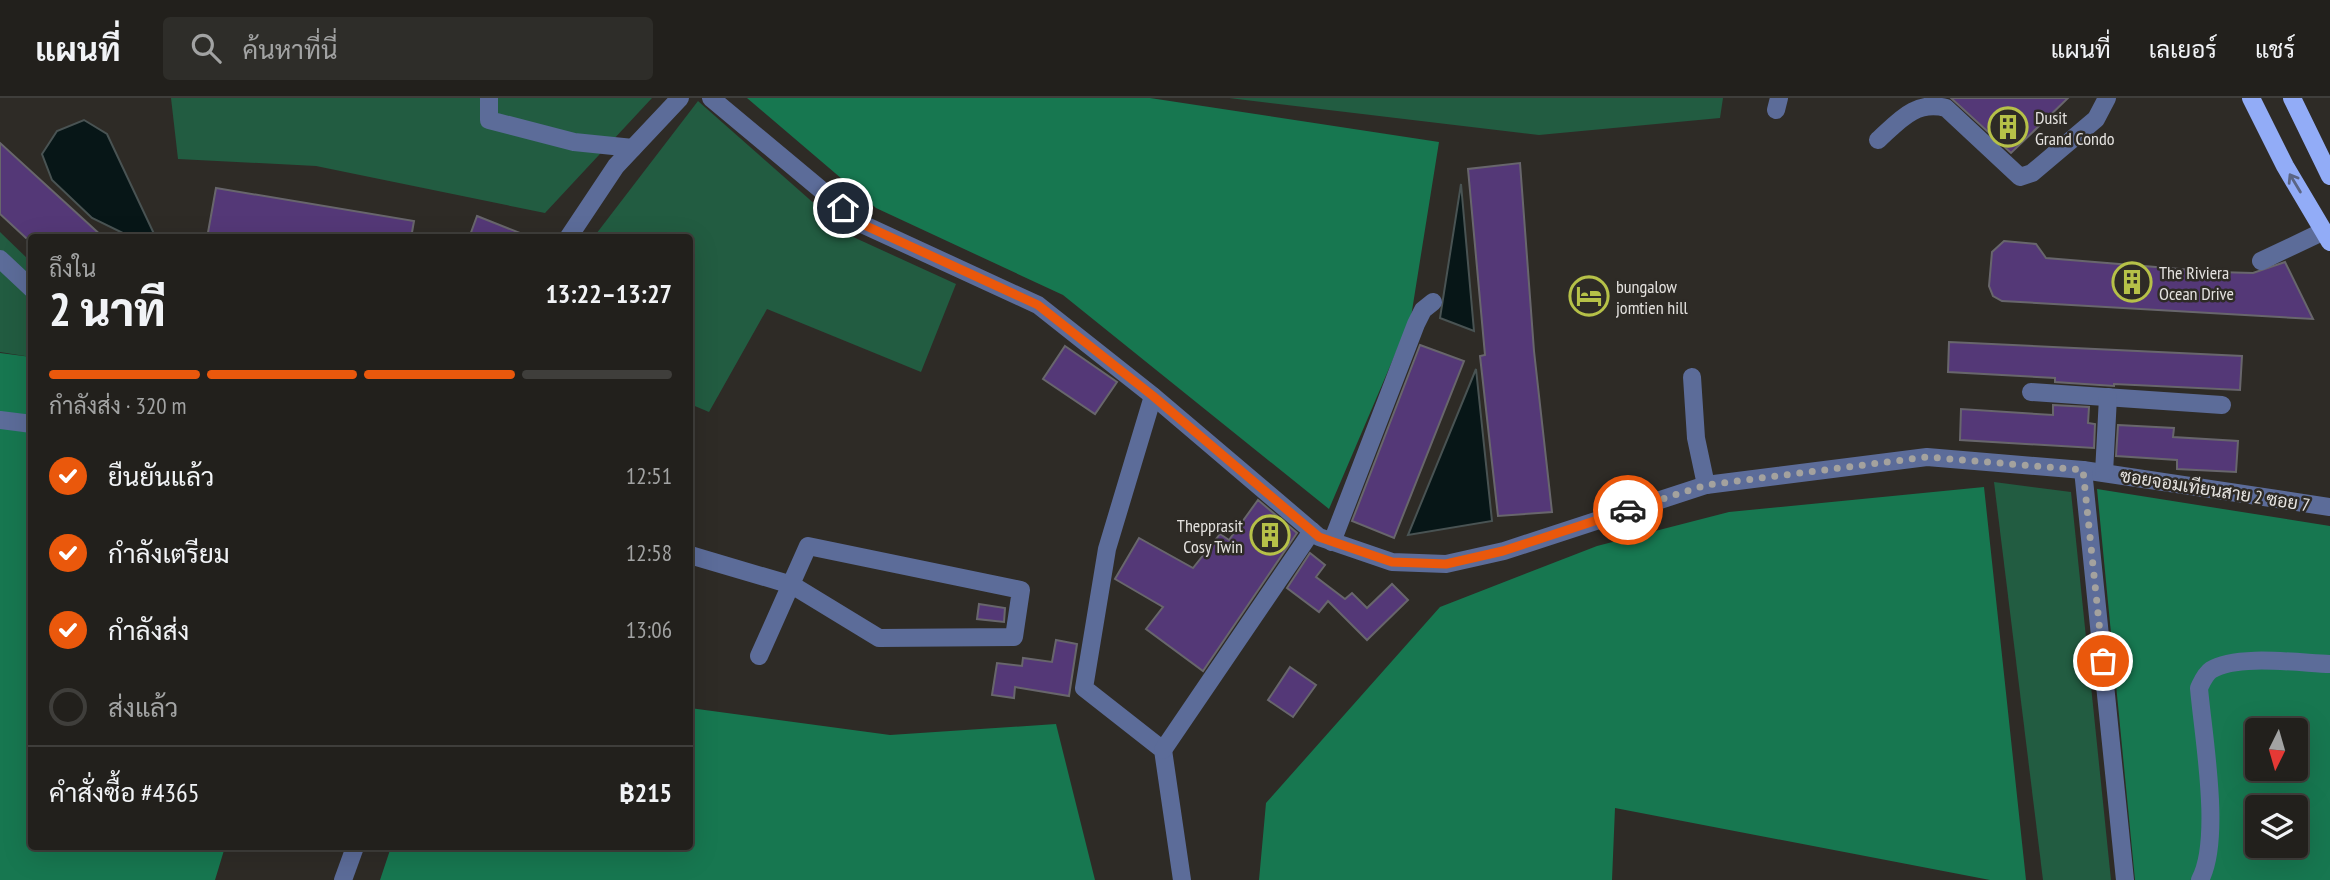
<!DOCTYPE html>
<html lang="th">
<meta charset="utf-8">
<style>
body{margin:0;font-family:"PT Sans Narrow",Sarabun,sans-serif;background:#2e2d29;color:#f1f3f6;height:100vh;display:flex;flex-direction:column;font-size:26px;white-space:nowrap}
*{box-sizing:border-box;margin:0}
p{font-size:23px;color:#a2a3a3}
.icon{flex:none;width:38px;height:38px;fill:none;stroke:currentColor;stroke-width:2;stroke-linecap:round;stroke-linejoin:round}
.map{position:relative;flex:1;overflow:hidden}
.details{position:absolute;left:28px;top:136px;width:665px;height:616px;display:flex;flex-direction:column;background:#22201c;border-radius:7px;box-shadow:0 7px 28px #0002,0 0 0 2px #3f3e3b}
.details>*{flex:none}
.needle{width:46px;rotate:185deg}
.buttons{position:absolute;left:2245px;top:620px;display:grid;gap:14px}
.buttons a{display:grid;place-items:center;width:63px;height:63px;border-radius:7px;background:#22201c;box-shadow:0 7px 28px #0002,0 0 0 2px #3f3e3b;font-size:35px}
.pin{position:absolute;display:grid;place-items:center;width:60px;height:60px;color:#fff;margin:-30px;border:4px solid #fff;border-radius:50%;box-shadow:0 2px 7px #0007}
.courier{position:absolute;display:grid;place-items:center;width:70px;height:70px;margin:-35px;border:5px solid #ea580c;border-radius:50%;background:#fff;color:#222;box-shadow:0 2px 9px #0007}
.overview em{font-style:normal;font-weight:800}
.overview div{display:flex;flex-direction:column-reverse}
.overview{display:flex;align-items:center;justify-content:space-between;height:119px;padding:0 21px}
h1{font-size:46px;font-weight:800;line-height:52px}
.bar{display:grid;grid-template-columns:repeat(4,1fr);gap:10px 7px;align-content:center;height:84px;padding:0 21px}
.bar i{height:9px;border-radius:5px;background:#3f3e3b}
.bar .on{background:#ea580c}
.bar p{grid-column:span 4}
.line{display:flex;align-items:center;gap:18px;padding:0 21px;border-top:2px solid #3f3e3b}
.line div{flex:1}
ol{padding:0 21px;list-style:none}
li{display:flex;align-items:center;gap:21px;height:77px}
li p{margin-inline-start:auto}
li .icon{padding:7px;border-radius:50%;background:#ea580c;color:#fff;stroke-width:4}
li:last-child{color:#a2a3a3}
li i{width:38px;height:38px;border:4px solid #3f3e3b;border-radius:50%}
header{display:flex;align-items:center;gap:42px;box-sizing:border-box;height:98px;padding:0 35px;background:#22201c;border-bottom:2px solid #3f3e3b}
header strong{font-size:33px}
nav{display:flex;gap:38px;margin-inline-start:auto;font-size:24px}
.search{width:490px;height:63px;background:#2e2d29;display:flex;align-items:center;gap:18px;box-sizing:border-box;padding:0 24px;border-radius:7px;color:#a2a3a3;font-size:26px}
.map>svg:first-child{display:block}
.green{fill:#225c41}
.forest{fill:#177750;fill-rule:evenodd}
.water{fill:#071617;stroke:#495353;stroke-width:2}
.building{fill:#543877;stroke:#68666c;stroke-width:2}
.lines{fill:none;stroke-linecap:round;stroke-linejoin:round}
.minor{stroke:#5c6c99;stroke-width:18}
.major{stroke:#92acf7;stroke-width:18}
.oneway{stroke:#5b6584}
.done{stroke:#a4a29e;stroke-width:7;stroke-dasharray:0 12.6}
.route{stroke:#ea580c;stroke-width:9}
.labels{text-anchor:middle;dominant-baseline:central;stroke-width:5;stroke-linejoin:round;paint-order:stroke}
.poi-label{font-size:18px;fill:#e4e2df;stroke:#2e2b26;text-anchor:start}
.street-label{font-size:18px;fill:#e4e2df;stroke:#2e2b26}
</style>
<header>
<strong>แผนที่</strong>
<div class="search"><svg class="icon" aria-label="search" viewBox="0 0 24 24"><circle cx="10" cy="10" r="6"/><path d="M15 15l6 6"/></svg>ค้นหาที่นี่</div>
<nav><a>แผนที่</a><a>เลเยอร์</a><a>แชร์</a></nav>
</header>
<div class="map">
<svg width="2330" height="782" viewBox="0 0 2330 782">
<rect width="100%" height="100%" fill="#2e2b26"/>
<g class="green">
<polygon points="171,0 652,0 545,115 316,68 178,61"/>
<polygon points="1229,0 1723,0 1720,20 1539,37"/>
<polygon points="698,3 851,138 956,186 921,274 767,211 709,314 690,306 690,140 593,140"/>
<polygon points="0,134 31,164 31,259 0,254"/>
<polygon points="1994,384 2071,394 2111,782 2043,782"/>
</g>
<g class="forest">
<polygon points="747,0 1150,0 1439,44 1411,219 1329,411 1063,197 876,110"/>
<polygon points="0,255 31,259 32,749 225,749 215,782 0,782"/>
<polygon points="1984,389 2026,782 1990,782 1615,710 1612,782 1259,782 1266,705 1440,509 1597,448 1729,414"/>
<path d="M2097,391L2330,428V782H2135ZM2258,632H2296V670H2258ZM2258,709H2296V747H2258Z"/>
<polygon points="690,610 890,637 1056,626 1095,782 380,782 391,749 690,749"/>
</g>
<g class="water">
<polygon points="84,22 107,36 156,140 133,140 92,120 52,82 42,56 57,33"/>
<polygon points="1461,86 1474,233 1440,220"/>
<polygon points="1476,271 1492,423 1408,437"/>
</g>
<g class="building">
<polygon points="1951,0 2068,0 2011,55"/>
<polygon points="0,45 104,140 26,140 0,116"/>
<polygon points="1520,65 1534,253 1552,414 1498,418 1480,258 1485,257 1468,71"/>
<polygon points="216,90 414,123 411,140 207,140"/>
<polygon points="477,118 530,139 530,140 469,140"/>
<polygon points="2004,143 2036,146 2046,160 2217,174 2253,175 2285,164 2313,221 2002,203 1993,198 1989,188 1992,154"/>
<polygon points="1949,244 2242,258 2240,292 2114,286 2114,288 2055,284 2055,280 1948,274"/>
<polygon points="1420,247 1464,263 1394,440 1352,423"/>
<polygon points="1065,248 1117,284 1095,316 1043,281"/>
<polygon points="2053,307 2089,309 2088,325 2095,326 2094,350 1960,342 1961,311 2053,317"/>
<polygon points="2118,327 2174,330 2173,339 2238,343 2236,374 2177,371 2177,362 2116,358"/>
<polygon points="1258,402 1297,435 1203,573 1146,531 1163,509 1115,481 1139,440 1193,470 1220,436 1229,442"/>
<polygon points="1310,455 1325,467 1316,479 1345,501 1352,495 1367,510 1392,486 1408,502 1367,542 1328,503 1319,514 1287,490"/>
<polygon points="979,506 1005,510 1004,524 977,521"/>
<polygon points="1056,542 1077,546 1069,598 1015,589 1014,600 992,597 997,565 1022,568 1023,560 1052,564"/>
<polygon points="1290,569 1316,587 1293,619 1268,602"/>
</g>
<g class="lines">
<g class="minor">
<polyline points="489,0 489,22 574,44 633,50"/>
<polyline points="711,0 862,126 1038,207 1153,298 1319,439 1392,464 1446,466 1504,453 1706,387 1927,359 2083,372 2330,409"/>
<polyline points="1776,12 1779,0"/>
<path d="M1878,42C1899,23 1915,2 1946,10L2020,79L2032,75L2096,21L2107,0"/>
<polyline points="568,140 616,68 680,0"/>
<polyline points="0,161 32,191"/>
<polyline points="2261,163 2324,133"/>
<polyline points="1692,279 1696,340 1706,387"/>
<polyline points="2031,294 2222,307"/>
<polyline points="1153,298 1107,451 1084,590 1163,652 1182,782"/>
<polyline points="0,322 32,326"/>
<polyline points="2083,372 2125,782"/>
<polyline points="2104,375 2108,299"/>
<polyline points="1332,444 1416,226 1423,212 1433,204"/>
<polyline points="690,457 792,487 879,540 1014,539 1021,492 808,448 759,558"/>
<polyline points="1163,652 1312,433"/>
<polyline points="343,782 355,749"/>
<path d="M2200,782C2222,741 2203,638 2199,590C2202,584 2205,576 2211,572C2236,556 2300,565 2330,566"/>
</g>
<g class="major">
<polyline points="2251,0 2285,68 2330,144"/>
<polyline points="2292,0 2330,78"/>
</g>
</g>
<defs><path id="oneway-shaft" d="M-6 0H5M1.5-3L5.5 0L1.5 3" fill="none" stroke-width="1.6" stroke-linecap="round" stroke-linejoin="round" transform="scale(1.75)"/></defs>
<use class="oneway" href="#oneway-shaft" transform="translate(2295 85) rotate(-121)"/>
<g class="lines">
<polyline class="done" points="1628,412 1706,387 1927,359 2083,372 2103,563"/>
<polyline class="route" points="843,110 862,126 1038,207 1153,298 1319,439 1392,464 1446,466 1503,453 1628,412"/>
</g>
<defs>
<g id="building-ring" transform="scale(2.0125)"><circle r="9.5" fill="#2e2b26" stroke="#b6c148" stroke-width="1.5"/><path d="M-4-6H4V6H1V3H-1V6H-4ZM-2.5-4.3h1.7v1.8h-1.7ZM.8-4.3h1.7v1.8H.8ZM-2.5-1h1.7V.8h-1.7ZM.8-1h1.7V.8H.8Z" fill="#b6c148"/></g>
<g id="hotel-ring" transform="scale(2.0125)"><circle r="9.5" fill="#2e2b26" stroke="#b6c148" stroke-width="1.5"/><path d="M-6-4.5h1.5V1H6V5H4.5V3h-9V5H-6ZM-4 0a1.8 1.8 0 1 1 3.6 0ZM.5 0V-2.5h3Q6-2.5 6 0Z" fill="#b6c148"/></g>
</defs>
<g fill-rule="evenodd">
<use href="#building-ring" x="2008" y="29"/>
<use href="#building-ring" x="2132" y="184"/>
<use href="#hotel-ring" x="1589" y="198"/>
<use href="#building-ring" x="1270" y="437"/>
</g>
<g class="labels">
<g class="poi-label">
<text x="2035" y="19">Dusit<tspan x="2035" dy="21">Grand Condo</tspan></text>
<text x="2159" y="174">The Riviera<tspan x="2159" dy="21">Ocean Drive</tspan></text>
<text x="1616" y="188">bungalow<tspan x="1616" dy="21">jomtien hill</tspan></text>
<text x="1243" y="427" text-anchor="end">Thepprasit<tspan x="1243" dy="21">Cosy Twin</tspan></text>
</g>
<g class="street-label">
<text transform="translate(2215 392) rotate(9)">ซอยจอมเทียนสาย 2 ซอย 7</text>
</g>
</g>
</svg>
<div class="buttons">
<a><svg class="needle" viewBox="-14 -14 28 28"><path d="M0-13l5 13h-10z" fill="#e53935"/><path d="M0 13l5-13h-10z" fill="#a2a3a3"/></svg></a>
<a><svg class="icon" aria-label="layers" viewBox="0 0 24 24"><path d="M12 4l9 5-9 5-9-5zM3 14l9 5 9-5"/></svg></a>
</div>
<div class="pin" style="left:2103px;top:563px;background:#ea580c"><svg class="icon" aria-label="bag" viewBox="0 0 24 24"><path d="M5 8h14l-1 12H6zM9 8a3 3 0 0 1 6 0"/></svg></div>
<div class="pin" style="left:843px;top:110px;background:#1f2937"><svg class="icon" aria-label="home" viewBox="0 0 24 24"><path d="M3 11l9-7 9 7M6 9v11h12V9"/></svg></div>
<div class="courier" style="left:1628px;top:412px"><svg class="icon" aria-label="car" viewBox="0 0 24 24"><path d="M5 17H2v-5l4-1 3-4h7l3 4 3 1v5h-3M9 17h6M6 11h13"/><circle cx="7" cy="17" r="2"/><circle cx="17" cy="17" r="2"/></svg></div>
<section class="details">
<div class="overview"><div><h1>2 นาที</h1><p>ถึงใน</p></div><em>13:22–13:27</em></div>
<div class="bar"><i class="on"></i><i class="on"></i><i class="on"></i><i></i><p>กำลังส่ง · 320 m</p></div>
<ol>
<li><svg class="icon" aria-label="check" viewBox="0 0 24 24"><path d="M5 12l5 5 9-10"/></svg>ยืนยันแล้ว<p>12:51</p></li>
<li><svg class="icon" aria-label="check" viewBox="0 0 24 24"><path d="M5 12l5 5 9-10"/></svg>กำลังเตรียม<p>12:58</p></li>
<li><svg class="icon" aria-label="check" viewBox="0 0 24 24"><path d="M5 12l5 5 9-10"/></svg>กำลังส่ง<p>13:06</p></li>
<li><i></i>ส่งแล้ว</li>
</ol>
<div class="line" style="height:91px"><div>คำสั่งซื้อ #4365</div><b>฿215</b></div>
</section>
</div>
